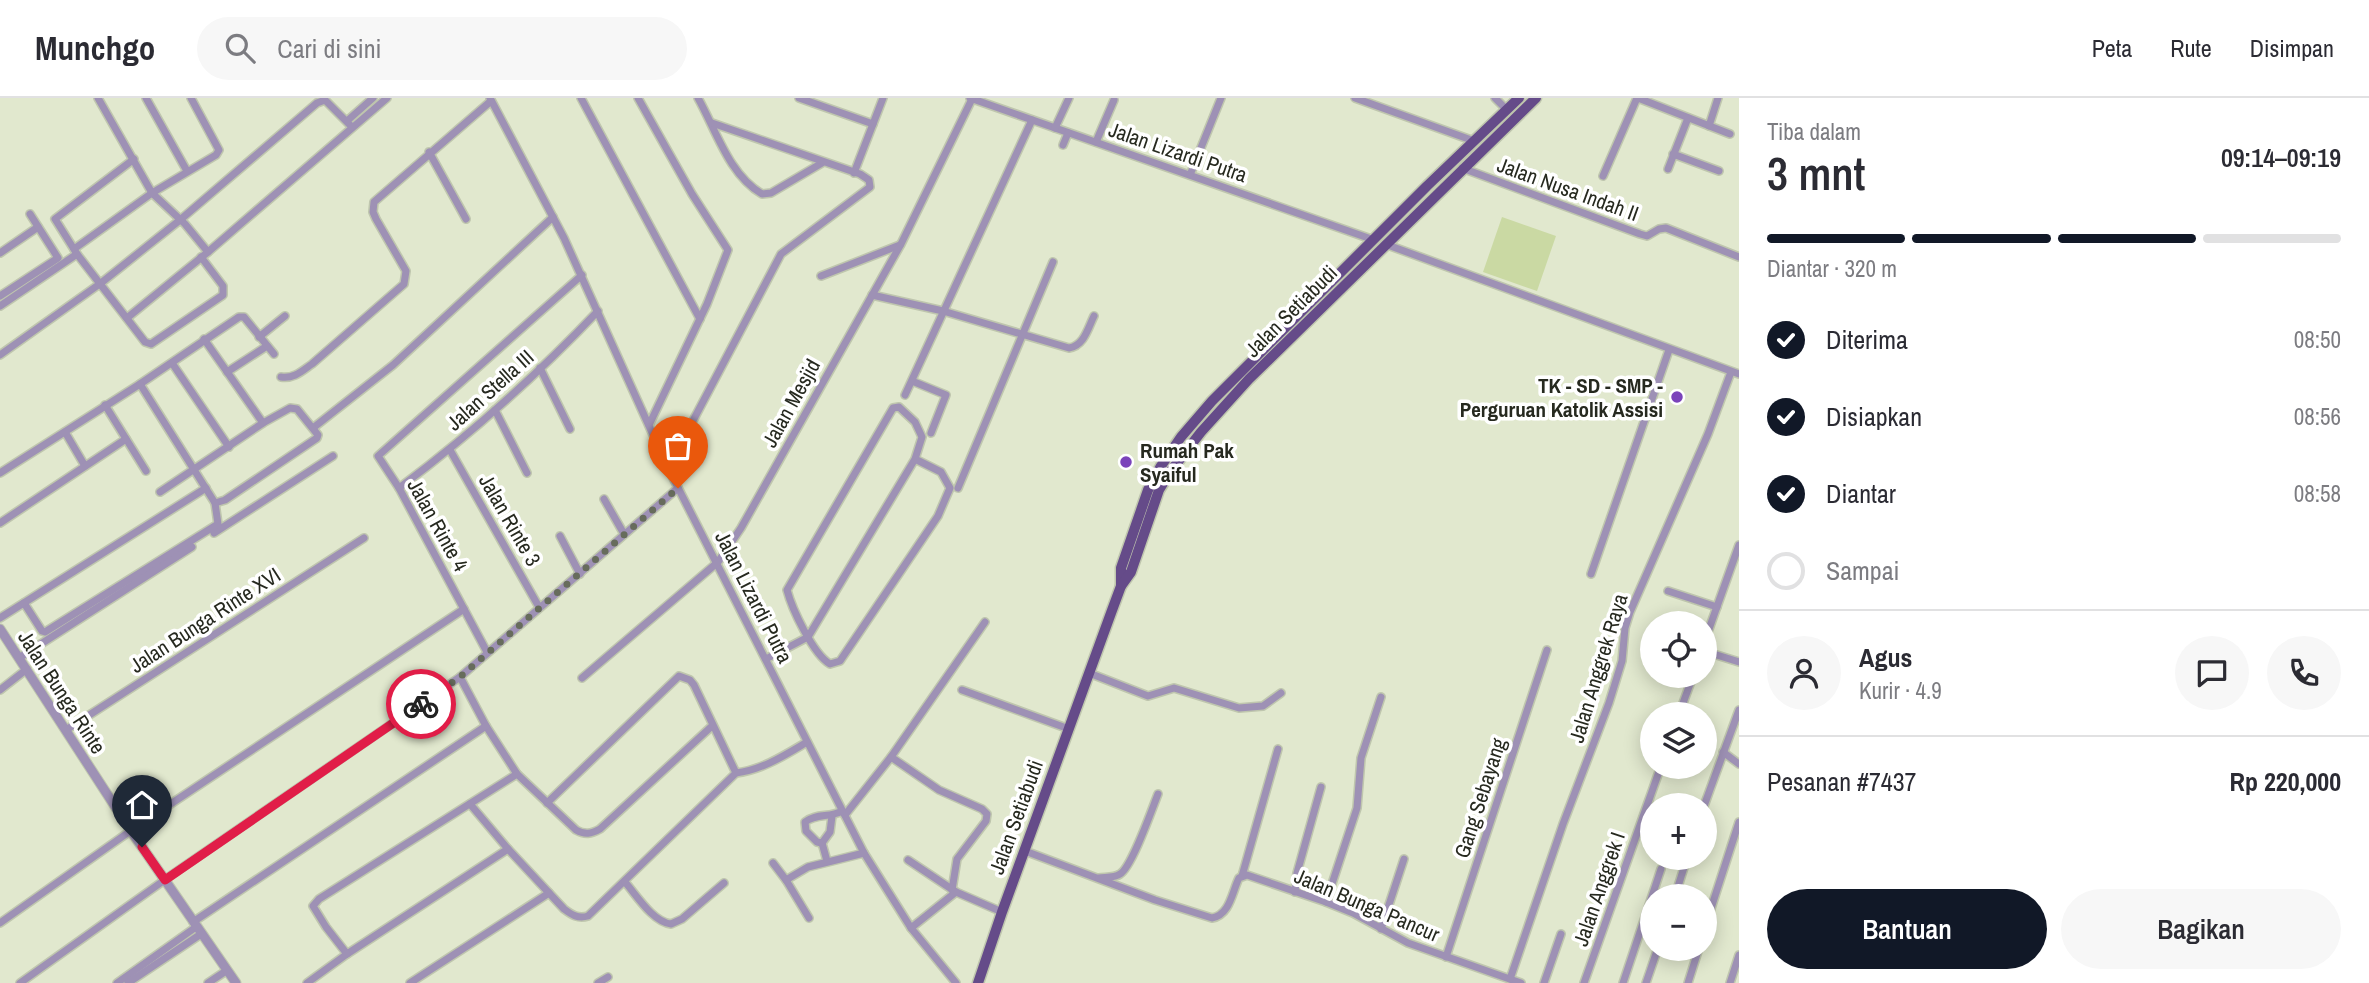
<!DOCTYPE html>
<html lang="id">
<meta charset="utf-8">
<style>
body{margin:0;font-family:"Archivo Narrow",sans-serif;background:#f7f7f7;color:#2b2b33;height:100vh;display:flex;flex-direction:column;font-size:26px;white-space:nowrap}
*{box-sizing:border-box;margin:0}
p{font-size:23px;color:#7c7c81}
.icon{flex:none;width:38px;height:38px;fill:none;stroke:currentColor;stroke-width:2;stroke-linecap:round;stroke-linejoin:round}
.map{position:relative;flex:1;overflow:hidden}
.details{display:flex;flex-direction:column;background:#fff;width:630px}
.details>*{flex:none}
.tools{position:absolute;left:1640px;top:513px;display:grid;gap:14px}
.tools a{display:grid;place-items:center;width:77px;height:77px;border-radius:50%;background:#fff;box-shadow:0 4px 18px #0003;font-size:35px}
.pin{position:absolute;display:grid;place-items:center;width:60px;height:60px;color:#fff;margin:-72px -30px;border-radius:50% 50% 50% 0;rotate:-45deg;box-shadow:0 0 7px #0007}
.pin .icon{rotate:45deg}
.courier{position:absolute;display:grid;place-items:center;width:70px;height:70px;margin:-35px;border:5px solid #e11d48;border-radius:50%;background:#fff;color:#222;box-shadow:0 2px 9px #0007}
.head em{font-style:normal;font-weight:600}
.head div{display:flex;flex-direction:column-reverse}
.head{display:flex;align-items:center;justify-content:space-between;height:119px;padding:0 28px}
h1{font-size:46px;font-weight:600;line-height:52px}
.bar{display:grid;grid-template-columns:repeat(4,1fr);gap:10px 7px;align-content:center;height:84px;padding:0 28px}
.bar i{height:9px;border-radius:5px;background:#e1e1e2}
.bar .active{background:#111827}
.bar p{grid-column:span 4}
.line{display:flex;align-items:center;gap:18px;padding:0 28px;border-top:2px solid #e1e1e2}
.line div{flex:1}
.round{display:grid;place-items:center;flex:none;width:74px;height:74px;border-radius:37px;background:#f7f7f7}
ol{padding:0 28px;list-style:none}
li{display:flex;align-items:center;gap:21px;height:77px}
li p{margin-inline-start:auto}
li .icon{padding:7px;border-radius:50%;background:#111827;color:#fff;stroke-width:4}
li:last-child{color:#7c7c81}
li i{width:38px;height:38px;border:4px solid #e1e1e2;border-radius:50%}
.primary-button{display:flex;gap:14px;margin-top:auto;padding:14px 28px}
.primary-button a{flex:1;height:80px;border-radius:42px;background:#111827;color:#fff;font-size:28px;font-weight:600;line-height:80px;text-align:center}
.primary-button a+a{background:#f7f7f7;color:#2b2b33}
header{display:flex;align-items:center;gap:42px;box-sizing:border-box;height:98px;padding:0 35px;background:#fff;border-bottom:2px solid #e1e1e2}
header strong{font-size:33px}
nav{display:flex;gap:38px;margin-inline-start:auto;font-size:24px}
.search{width:490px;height:63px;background:#f7f7f7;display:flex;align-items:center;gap:18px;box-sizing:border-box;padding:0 24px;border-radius:38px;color:#7c7c81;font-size:26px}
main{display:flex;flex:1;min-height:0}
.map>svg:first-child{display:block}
.green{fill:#cad9a3}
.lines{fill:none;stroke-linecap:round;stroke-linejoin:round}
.minor-casing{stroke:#bfc6ae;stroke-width:10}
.tertiary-casing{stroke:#bfc6ae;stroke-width:11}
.primary-casing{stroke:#bfc6ae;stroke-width:13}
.minor{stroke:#9e91b5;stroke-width:7}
.tertiary{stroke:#9e91b5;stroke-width:9}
.primary{stroke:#654b89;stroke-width:10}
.done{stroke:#676c5c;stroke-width:7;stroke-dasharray:0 12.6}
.route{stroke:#e11d48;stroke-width:9}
.poi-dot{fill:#7b43ba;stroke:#fff;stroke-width:2.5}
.labels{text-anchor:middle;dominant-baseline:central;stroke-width:7;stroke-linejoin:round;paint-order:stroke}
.street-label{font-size:21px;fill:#26291f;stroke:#fff}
.poi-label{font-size:21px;font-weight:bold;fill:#26291f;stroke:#fff;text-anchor:end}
</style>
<header>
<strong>Munchgo</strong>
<div class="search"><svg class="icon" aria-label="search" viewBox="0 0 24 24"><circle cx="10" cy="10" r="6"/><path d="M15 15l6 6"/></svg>Cari di sini</div>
<nav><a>Peta</a><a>Rute</a><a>Disimpan</a></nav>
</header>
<main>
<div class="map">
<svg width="1739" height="885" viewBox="0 0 1739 885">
<rect width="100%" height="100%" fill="#e1e8ce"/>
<polygon class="green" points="1502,119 1556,138 1537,193 1483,174"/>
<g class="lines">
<g class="minor-casing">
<g id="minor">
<polyline points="98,0 152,95 185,126 208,154"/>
<polyline points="146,0 187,73"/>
<polyline points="490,0 564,140 668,370 864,755 911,830 956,885"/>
<polyline points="581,0 700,221"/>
<polyline points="638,0 692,96 728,152 707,206 649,327"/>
<path d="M698,0C716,32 729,77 762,96L771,95L822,65"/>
<polyline points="799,0 873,26 883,0"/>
<polyline points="970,0 1374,142"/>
<polyline points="1355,0 1474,43"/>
<polyline points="1495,0 1507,12"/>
<polyline points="1638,0 1730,36"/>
<polyline points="347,23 373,0"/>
<polyline points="1709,28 1718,0"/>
<polyline points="1055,30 1069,0"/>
<polyline points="1096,44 1114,2"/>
<polyline points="1063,47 1068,35"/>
<polyline points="429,54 466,121"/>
<polyline points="1673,56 1719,73"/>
<polyline points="134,61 55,121 77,156 145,244 151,246 223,197 223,188 201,159"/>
<polyline points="1462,70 1640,136 1647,138 1659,131 1666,130 1739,159"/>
<polyline points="1668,71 1688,20"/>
<polyline points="854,75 873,26"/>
<polyline points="1190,77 1221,0"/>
<polyline points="1603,78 1637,0"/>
<polyline points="1385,146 1739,276"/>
<polyline points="74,151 152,95 216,57 219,52 191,0"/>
<polyline points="0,155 38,129"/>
<polyline points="821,178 900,147"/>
<path d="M872,197L943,213L1069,250C1084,248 1088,230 1094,218"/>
<polyline points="0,198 58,160 30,116"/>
<polyline points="0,208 77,156"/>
<polyline points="127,220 208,154 387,0"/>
<polyline points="259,239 285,218"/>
<polyline points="204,241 263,325"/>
<polyline points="0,257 101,185 180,122 317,5 325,2 352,29"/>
<polyline points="172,265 229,349"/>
<polyline points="540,270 570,331"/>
<polyline points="227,274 267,248"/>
<path d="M281,279C294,281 302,273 312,266L404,186L406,173L376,121L373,114L374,104L491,3"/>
<polyline points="912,283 946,297 931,335"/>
<polyline points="905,297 1032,22"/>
<polyline points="105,307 146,373"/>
<polyline points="495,312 527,375"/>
<polyline points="313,330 393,267 553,119"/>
<polyline points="65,334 85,368"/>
<polyline points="450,352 539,509"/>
<polyline points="668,370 781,156 870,89 869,82 860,76 712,25"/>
<polyline points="0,375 140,286 239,219 244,219 274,256"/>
<path d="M399,390C470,337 537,277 598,213"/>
<polyline points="958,390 1053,164"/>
<polyline points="160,394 263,325 290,310 297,311 318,337 317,340 225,402 215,405"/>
<polyline points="604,401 624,436"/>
<polyline points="0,425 126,341"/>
<polyline points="214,435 333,358"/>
<polyline points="560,438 580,476"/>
<polyline points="1591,476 1669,252"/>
<polyline points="1668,493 1717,509"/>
<polyline points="24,505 42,533 45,534 218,426 215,405 140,286"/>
<polyline points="0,520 206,390"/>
<polyline points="1704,545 1739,447"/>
<polyline points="1704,553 1739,564"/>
<polyline points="487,554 399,390 378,358 582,177"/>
<polyline points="19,560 192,449"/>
<path d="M766,561L808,539L915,361L922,339L915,324L899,309L893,310L787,492C792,511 813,556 830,566L840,563L938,418L950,390L941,374L915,361"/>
<polyline points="1089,575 1148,598 1174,590 1239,610 1263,608 1281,595"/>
<path d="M460,579L486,628L517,676L576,732C585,737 591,736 600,731L712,628"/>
<polyline points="582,580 718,464 741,430 901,146 972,1"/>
<polyline points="0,592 27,571"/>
<polyline points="962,592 1069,631"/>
<polyline points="1679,616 1693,578"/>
<polyline points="66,632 364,440"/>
<polyline points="1723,654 1739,666"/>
<polyline points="547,705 679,578 690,582 694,587 736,675"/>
<path d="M470,706L508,751L564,811C572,817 578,821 588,818L736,675C762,672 785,657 807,644"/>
<polyline points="1704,708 1739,612"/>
<polyline points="845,717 891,659"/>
<path d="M822,745L817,744L806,733L805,724C816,715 830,720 842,713"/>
<path d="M1025,753L1155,802L1212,820C1230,817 1232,794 1239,780L1247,777L1326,804L1353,815L1408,845L1521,885"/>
<polyline points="908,762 956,794 1002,814"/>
<polyline points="827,763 822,745 830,734 832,718"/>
<polyline points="773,765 786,782 808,769 864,755"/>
<polyline points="1242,778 1278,651"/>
<path d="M1099,780C1105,779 1115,780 1120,776C1132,769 1152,711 1158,696"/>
<polyline points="786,782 809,820"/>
<path d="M625,784C637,798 653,824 671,826L682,821L724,785"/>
<polyline points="952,792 957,761 986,723 987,716 982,711 939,692 891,659 985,524"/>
<polyline points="1295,794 1297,775 1321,689"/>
<polyline points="1675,798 1687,760"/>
<polyline points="1326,804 1357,710 1361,660 1381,599"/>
<polyline points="193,824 486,628"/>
<polyline points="0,825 136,729 464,511"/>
<polyline points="911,830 956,794"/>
<polyline points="1381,831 1404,761"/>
<polyline points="1704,832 1739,724"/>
<polyline points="347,856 508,751"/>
<polyline points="1446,859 1547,552"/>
<polyline points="1510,881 1563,726 1609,605 1622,563 1625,530 1630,514 1708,336 1731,274"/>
<polyline points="20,885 173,776 460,579 678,390"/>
<polyline points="117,885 196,829"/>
<polyline points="128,885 201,836"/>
<polyline points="208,885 226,873"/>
<polyline points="307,885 347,856 326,829 313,808 319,801 517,676"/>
<polyline points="410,885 549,795"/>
<polyline points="598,885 608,879"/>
<polyline points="1544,885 1561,836"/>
<polyline points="1584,885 1661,668"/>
<polyline points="1623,885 1661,771"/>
<polyline points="1646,885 1658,850"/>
<polyline points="1688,885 1699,850"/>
<polyline points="1730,885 1739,857"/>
</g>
</g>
<g class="tertiary-casing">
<polyline id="tertiary" points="0,531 131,733 236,885"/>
</g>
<g class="primary-casing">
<g id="primary">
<polyline points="1121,488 1121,470 1148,392 1161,368 1181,339 1212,303 1427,88 1519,0"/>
<polyline points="978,885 1002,814 1111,515 1121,488 1131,474 1159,392 1170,374 1201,334 1249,281 1536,0"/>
</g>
</g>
<use href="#minor" class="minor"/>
<use href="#tertiary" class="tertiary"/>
<use href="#primary" class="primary"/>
</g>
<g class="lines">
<polyline class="done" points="421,606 460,579 678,390"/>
<polyline class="route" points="142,749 165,782 421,606"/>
</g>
<g class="poi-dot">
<circle cx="1677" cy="299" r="7"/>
<circle cx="1126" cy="364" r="7"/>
</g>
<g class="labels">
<g class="street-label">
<text transform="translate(1178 54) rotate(19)">Jalan Lizardi Putra</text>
<text transform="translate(1568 91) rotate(20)">Jalan Nusa Indah II</text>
<text transform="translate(1291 213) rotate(-45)">Jalan Setiabudi</text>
<text transform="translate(490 292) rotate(-42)">Jalan Stella III</text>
<text transform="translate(791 305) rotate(-61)">Jalan Mesjid</text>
<text transform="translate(510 422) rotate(60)">Jalan Rinte 3</text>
<text transform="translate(438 427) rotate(61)">Jalan Rinte 4</text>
<text transform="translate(754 499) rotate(63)">Jalan Lizardi Putra</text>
<text transform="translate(205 522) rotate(-33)">Jalan Bunga Rinte XVI</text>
<text transform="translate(1598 570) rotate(-73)">Jalan Anggrek Raya</text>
<text transform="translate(62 594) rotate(57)">Jalan Bunga Rinte</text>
<text transform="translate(1480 700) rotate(-72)">Gang Sebayang</text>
<text transform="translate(1016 719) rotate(-70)">Jalan Setiabudi</text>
<text transform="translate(1599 791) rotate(-71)">Jalan Anggrek I</text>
<text transform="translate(1367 807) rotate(23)">Jalan Bunga Pancur</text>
</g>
<g class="poi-label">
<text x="1663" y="287">TK - SD - SMP -<tspan x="1663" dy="24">Perguruan Katolik Assisi</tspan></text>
<text x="1140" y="352" text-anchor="start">Rumah Pak<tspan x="1140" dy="24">Syaiful</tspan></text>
</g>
</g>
</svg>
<div class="tools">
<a><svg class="icon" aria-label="locate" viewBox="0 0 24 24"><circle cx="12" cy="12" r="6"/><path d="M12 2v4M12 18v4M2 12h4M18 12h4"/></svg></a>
<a><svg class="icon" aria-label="layers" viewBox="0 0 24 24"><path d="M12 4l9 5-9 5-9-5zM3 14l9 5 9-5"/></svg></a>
<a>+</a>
<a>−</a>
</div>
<div class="pin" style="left:678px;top:390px;background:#ea580c"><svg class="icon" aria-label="bag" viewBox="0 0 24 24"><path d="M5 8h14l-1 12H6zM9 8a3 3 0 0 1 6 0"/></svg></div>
<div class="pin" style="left:142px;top:749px;background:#1f2937"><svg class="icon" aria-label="home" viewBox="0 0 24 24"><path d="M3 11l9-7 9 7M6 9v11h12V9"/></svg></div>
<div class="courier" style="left:421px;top:606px"><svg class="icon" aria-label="bike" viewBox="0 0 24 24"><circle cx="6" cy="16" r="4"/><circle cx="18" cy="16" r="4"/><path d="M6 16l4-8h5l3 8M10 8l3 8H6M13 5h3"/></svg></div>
</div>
<section class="details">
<div class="head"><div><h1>3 mnt</h1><p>Tiba dalam</p></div><em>09:14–09:19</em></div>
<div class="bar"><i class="active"></i><i class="active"></i><i class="active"></i><i></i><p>Diantar · 320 m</p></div>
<ol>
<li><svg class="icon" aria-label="check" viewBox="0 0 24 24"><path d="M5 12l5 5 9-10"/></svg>Diterima<p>08:50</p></li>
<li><svg class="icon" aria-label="check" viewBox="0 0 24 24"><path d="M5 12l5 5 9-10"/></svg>Disiapkan<p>08:56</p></li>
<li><svg class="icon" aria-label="check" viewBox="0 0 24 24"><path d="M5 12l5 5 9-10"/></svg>Diantar<p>08:58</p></li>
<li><i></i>Sampai</li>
</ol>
<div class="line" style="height:126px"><a class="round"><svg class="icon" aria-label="person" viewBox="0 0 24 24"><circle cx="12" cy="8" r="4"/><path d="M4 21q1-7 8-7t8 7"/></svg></a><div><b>Agus</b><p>Kurir · 4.9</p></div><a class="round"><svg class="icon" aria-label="chat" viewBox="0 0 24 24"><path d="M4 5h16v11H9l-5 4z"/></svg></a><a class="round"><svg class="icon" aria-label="phone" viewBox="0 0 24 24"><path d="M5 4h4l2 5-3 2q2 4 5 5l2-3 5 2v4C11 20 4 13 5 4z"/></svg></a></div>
<div class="line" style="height:91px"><div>Pesanan #7437</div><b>Rp 220,000</b></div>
<div class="primary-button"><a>Bantuan</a><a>Bagikan</a></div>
</section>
</main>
